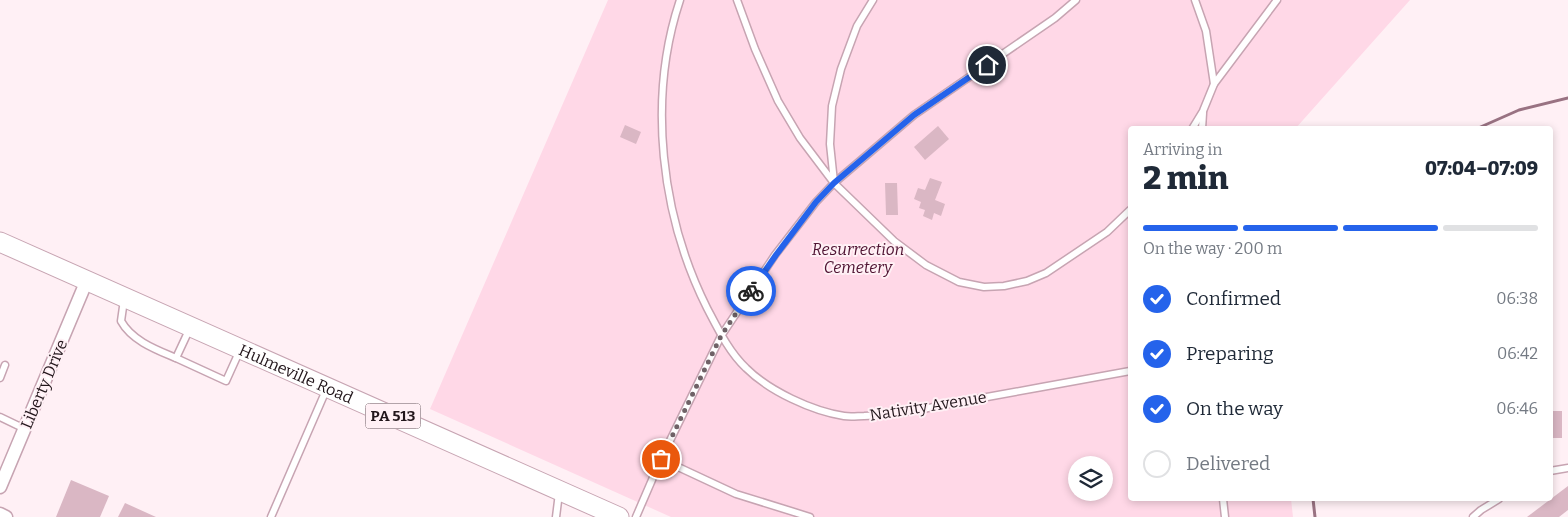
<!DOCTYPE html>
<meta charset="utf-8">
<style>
body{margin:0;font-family:Bitter,serif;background:#f6f6f7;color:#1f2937;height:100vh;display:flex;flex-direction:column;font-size:19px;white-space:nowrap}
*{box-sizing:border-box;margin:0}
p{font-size:16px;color:#747a83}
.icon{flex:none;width:28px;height:28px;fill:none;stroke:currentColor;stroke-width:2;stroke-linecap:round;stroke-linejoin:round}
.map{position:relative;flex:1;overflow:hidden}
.panel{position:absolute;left:1128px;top:126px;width:425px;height:375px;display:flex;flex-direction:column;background:#fff;border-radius:5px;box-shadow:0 2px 8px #0003}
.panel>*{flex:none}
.tools{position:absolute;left:1068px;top:456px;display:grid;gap:10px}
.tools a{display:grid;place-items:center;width:45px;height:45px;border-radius:50%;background:#fff;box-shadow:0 2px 8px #0003;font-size:25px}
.pin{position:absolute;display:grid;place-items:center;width:42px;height:42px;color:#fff;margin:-21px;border:2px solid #fff;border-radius:50%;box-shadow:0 1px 5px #0007}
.courier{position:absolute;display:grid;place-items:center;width:50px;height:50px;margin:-25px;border:4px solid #2563eb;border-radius:50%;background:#fff;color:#222;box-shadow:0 1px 6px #0007}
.summary em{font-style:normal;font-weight:800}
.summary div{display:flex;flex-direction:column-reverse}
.summary{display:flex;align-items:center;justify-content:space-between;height:85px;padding:0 15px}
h1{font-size:32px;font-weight:800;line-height:38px}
.bar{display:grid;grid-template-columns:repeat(4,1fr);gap:8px 5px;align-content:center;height:60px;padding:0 15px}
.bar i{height:6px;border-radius:4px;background:#e0e1e3}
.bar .active{background:#2563eb}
.bar p{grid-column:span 4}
ol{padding:0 15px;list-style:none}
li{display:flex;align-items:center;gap:15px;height:55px}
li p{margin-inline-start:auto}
li .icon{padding:5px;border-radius:50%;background:#2563eb;color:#fff;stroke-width:4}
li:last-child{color:#747a83}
li i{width:28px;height:28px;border:2px solid #e0e1e3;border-radius:50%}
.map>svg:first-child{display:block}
.green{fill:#ffd8e7;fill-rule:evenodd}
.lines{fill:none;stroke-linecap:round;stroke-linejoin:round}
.stream{stroke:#997282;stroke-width:3}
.building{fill:#dab7c4}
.service-casing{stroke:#c7a4b2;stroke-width:9}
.minor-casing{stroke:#c7a4b2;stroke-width:15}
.primary-casing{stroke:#c7a4b2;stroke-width:21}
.service{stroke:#fff;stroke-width:6}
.minor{stroke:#fff;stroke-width:12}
.primary{stroke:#fff;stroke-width:19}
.done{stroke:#6f6267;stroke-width:5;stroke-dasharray:0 9}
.route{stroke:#2563eb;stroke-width:6}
.labels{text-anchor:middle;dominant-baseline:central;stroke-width:4;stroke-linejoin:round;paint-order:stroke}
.shield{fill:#fff0f5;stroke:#64575c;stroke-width:1}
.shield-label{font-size:15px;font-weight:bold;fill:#22161b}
.park-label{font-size:16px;font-style:italic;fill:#4f1332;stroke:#fff0f5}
.street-label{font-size:16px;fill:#22161b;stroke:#fff0f5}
</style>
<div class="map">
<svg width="1568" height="517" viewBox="0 0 1568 517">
<rect width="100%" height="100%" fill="#fff0f5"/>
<path class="green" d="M608,0H1410L1295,129H1130V499H1291L1293,517H671L430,409ZM1076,465H1104V492H1076Z"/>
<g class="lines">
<g class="stream">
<polyline points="1476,129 1519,110 1568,98"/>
<polyline points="1313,499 1315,517"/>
</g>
</g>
<g class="building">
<polygon points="625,125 641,132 636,144 620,137"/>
<polygon points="938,126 949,139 925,160 914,147"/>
<polygon points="930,178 942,182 935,200 945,204 941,216 934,213 932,220 923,216 925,210 919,208 921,202 914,199 918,188 925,190"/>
<polygon points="885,183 897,183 898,215 886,215"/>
<rect x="1550" y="411" width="12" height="27"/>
<polygon points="71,480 109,496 100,517 56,517"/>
<polygon points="1568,486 1568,510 1559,517 1527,517"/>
<polygon points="125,503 156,517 118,517"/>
</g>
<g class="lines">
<g class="service-casing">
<g id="service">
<path d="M680,0C647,99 661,216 707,308C718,329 729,352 746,368C769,391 812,411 844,416C851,417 858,416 864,416C895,415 924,409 954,403C1013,392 1071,382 1130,371"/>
<polyline points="737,0 755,49 778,101 800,138 834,183 894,241 926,265 959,282 984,287 1004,286 1027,281 1046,273 1107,232 1130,210"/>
<polyline points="1195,0 1206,31 1214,84"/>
<polyline points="1192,129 1203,111 1214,84 1277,0"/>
<polyline points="1202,129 1203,113"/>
<polyline points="834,182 830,144 832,106 841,69 857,26 873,0"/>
<path d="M124,300L121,321C132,341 157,350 176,358"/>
<polyline points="190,328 176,358 226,381 240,350"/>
<polyline points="0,378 5,365"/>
<polyline points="0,417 25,429"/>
<polyline points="661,459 736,494 810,517"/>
<polyline points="1550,471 1568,468"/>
<polyline points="1223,499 1225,517"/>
<polyline points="271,517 327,388"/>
<polyline points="556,517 559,493"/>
<polyline points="636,517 661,459 721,336 775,255 816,202 834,183 914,115 1055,18 1076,0"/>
<polyline points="1473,517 1481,510 1499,499"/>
</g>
</g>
<g class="minor-casing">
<g id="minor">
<polyline points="0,487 87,280"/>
<polyline points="0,514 6,517"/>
</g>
</g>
<g class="primary-casing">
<g id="primary">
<path id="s1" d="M0,242L619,517"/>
</g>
</g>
<use href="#service" class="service"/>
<use href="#minor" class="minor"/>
<use href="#primary" class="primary"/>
</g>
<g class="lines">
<polyline class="done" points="661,459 721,336 751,291"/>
<polyline class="route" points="751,291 776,255 816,202 834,183 914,115 987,65"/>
</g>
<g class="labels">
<rect class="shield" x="365.5" y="403.5" width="55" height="25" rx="4"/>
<g class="shield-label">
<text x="393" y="416">PA 513</text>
</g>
<g class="park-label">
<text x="858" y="249">Resurrection<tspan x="858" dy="18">Cemetery</tspan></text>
</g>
<g class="street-label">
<text stroke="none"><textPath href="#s1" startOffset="324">Hulmeville Road</textPath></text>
<text transform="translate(44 384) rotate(-67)">Liberty Drive</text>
<text transform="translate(928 406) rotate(-9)">Nativity Avenue</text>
</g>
</g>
</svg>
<div class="tools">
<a><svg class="icon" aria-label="layers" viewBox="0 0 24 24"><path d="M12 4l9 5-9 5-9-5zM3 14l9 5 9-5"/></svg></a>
</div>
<div class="pin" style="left:661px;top:459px;background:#ea580c"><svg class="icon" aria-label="bag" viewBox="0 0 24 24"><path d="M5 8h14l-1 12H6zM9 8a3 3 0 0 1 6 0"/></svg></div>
<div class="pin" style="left:987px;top:65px;background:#1f2937"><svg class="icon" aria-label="home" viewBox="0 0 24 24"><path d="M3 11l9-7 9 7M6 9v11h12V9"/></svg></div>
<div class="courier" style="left:751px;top:291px"><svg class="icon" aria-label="bike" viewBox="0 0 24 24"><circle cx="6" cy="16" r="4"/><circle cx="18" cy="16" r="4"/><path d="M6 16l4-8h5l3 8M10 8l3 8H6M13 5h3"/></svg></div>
<section class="panel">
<div class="summary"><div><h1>2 min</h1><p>Arriving in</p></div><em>07:04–07:09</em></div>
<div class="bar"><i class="active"></i><i class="active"></i><i class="active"></i><i></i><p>On the way · 200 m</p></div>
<ol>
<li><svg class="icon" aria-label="check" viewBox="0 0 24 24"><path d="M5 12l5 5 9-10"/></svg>Confirmed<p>06:38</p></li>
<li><svg class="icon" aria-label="check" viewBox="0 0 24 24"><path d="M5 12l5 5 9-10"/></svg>Preparing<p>06:42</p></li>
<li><svg class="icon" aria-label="check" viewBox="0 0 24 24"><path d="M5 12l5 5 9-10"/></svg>On the way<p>06:46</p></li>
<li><i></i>Delivered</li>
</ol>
</section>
</div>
